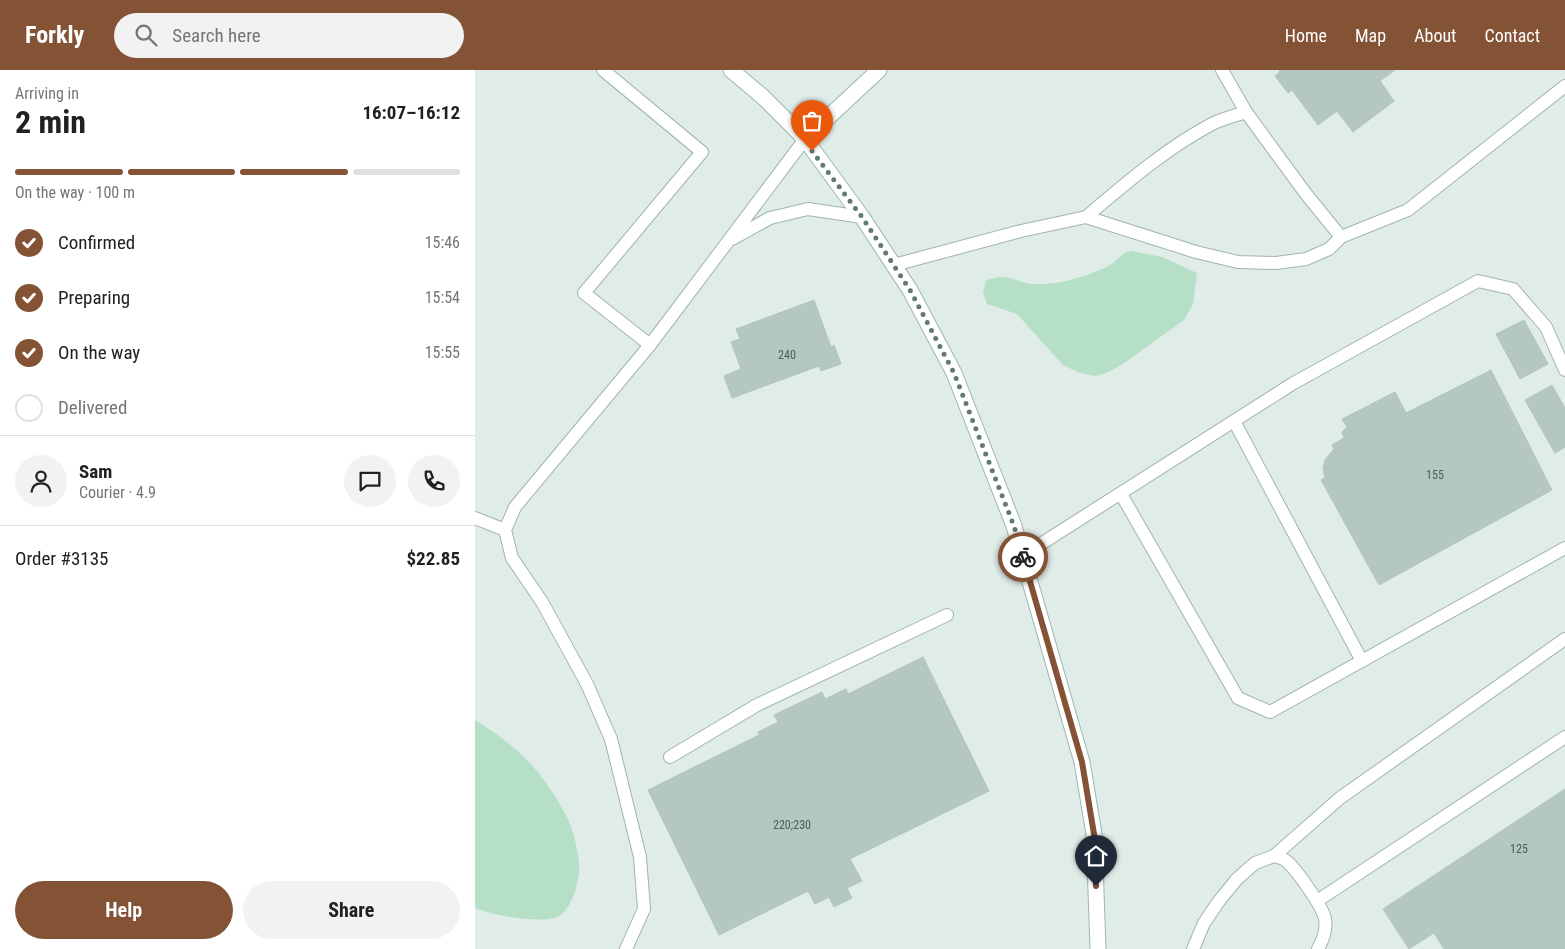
<!DOCTYPE html>
<meta charset="utf-8">
<style>
body{margin:0;font-family:"Roboto Condensed",sans-serif;background:#f2f2f2;color:#202124;height:100vh;display:flex;flex-direction:column;font-size:19px;white-space:nowrap}
*{box-sizing:border-box;margin:0}
p{font-size:16px;color:#757577}
.icon{flex:none;width:28px;height:28px;fill:none;stroke:currentColor;stroke-width:2;stroke-linecap:round;stroke-linejoin:round}
.map{position:relative;flex:1;overflow:hidden}
.details{display:flex;flex-direction:column;background:#fff;width:475px}
.details>*{flex:none}
.pin{position:absolute;display:grid;place-items:center;width:42px;height:42px;color:#fff;margin:-51px -21px;border-radius:50% 50% 50% 0;rotate:-45deg;box-shadow:0 0 5px #0007}
.pin .icon{rotate:45deg}
.courier{position:absolute;display:grid;place-items:center;width:50px;height:50px;margin:-25px;border:4px solid #845235;border-radius:50%;background:#fff;color:#222;box-shadow:0 1px 6px #0007}
.overview em{font-style:normal;font-weight:700}
.overview div{display:flex;flex-direction:column-reverse}
.overview{display:flex;align-items:center;justify-content:space-between;height:85px;padding:0 15px}
h1{font-size:32px;font-weight:700;line-height:38px}
.bar{display:grid;grid-template-columns:repeat(4,1fr);gap:8px 5px;align-content:center;height:60px;padding:0 15px}
.bar i{height:6px;border-radius:4px;background:#e0e0e0}
.bar .on{background:#845235}
.bar p{grid-column:span 4}
.line{display:flex;align-items:center;gap:12px;padding:0 15px;border-top:1px solid #e0e0e0}
.line div{flex:1}
.round{display:grid;place-items:center;flex:none;width:52px;height:52px;border-radius:26px;background:#f2f2f2}
ol{padding:0 15px;list-style:none}
li{display:flex;align-items:center;gap:15px;height:55px}
li p{margin-inline-start:auto}
li .icon{padding:5px;border-radius:50%;background:#845235;color:#fff;stroke-width:4}
li:last-child{color:#757577}
li i{width:28px;height:28px;border:2px solid #e0e0e0;border-radius:50%}
.button{display:flex;gap:10px;margin-top:auto;padding:10px 15px}
.button a{flex:1;height:58px;border-radius:30px;background:#845235;color:#fff;font-size:20px;font-weight:700;line-height:58px;text-align:center}
.button a+a{background:#f2f2f2;color:#202124}
header{display:flex;align-items:center;gap:30px;box-sizing:border-box;height:70px;padding:0 25px;background:#845235;color:#fff}
header strong{font-size:24px}
nav{display:flex;gap:28px;margin-inline-start:auto;font-size:18px}
.search{width:350px;height:45px;background:#f2f2f2;display:flex;align-items:center;gap:12px;box-sizing:border-box;padding:0 18px;border-radius:28px;color:#757577;font-size:19px}
main{display:flex;flex:1;min-height:0}
.map>svg:first-child{display:block}
.green{fill:#b5dfc6}
.building{fill:#b4c7c1;stroke:#b1c6c0}
.lines{fill:none;stroke-linecap:round;stroke-linejoin:round}
.lane-casing{stroke:#a1b4b0;stroke-width:14}
.street-casing{stroke:#a1b4b0;stroke-width:17}
.secondary-casing{stroke:#9cb8b2;stroke-width:17}
.lane{stroke:#fff;stroke-width:12}
.street{stroke:#fff;stroke-width:15}
.secondary{stroke:#fff;stroke-width:15}
.done{stroke:#627a76;stroke-width:5;stroke-dasharray:0 9}
.route{stroke:#845235;stroke-width:6}
.labels{text-anchor:middle;dominant-baseline:central;stroke-width:4;stroke-linejoin:round;paint-order:stroke}
.number-label{font-size:12px;fill:#44605b}
</style>
<header>
<strong>Forkly</strong>
<div class="search"><svg class="icon" aria-label="search" viewBox="0 0 24 24"><circle cx="10" cy="10" r="6"/><path d="M15 15l6 6"/></svg>Search here</div>
<nav><a>Home</a><a>Map</a><a>About</a><a>Contact</a></nav>
</header>
<main>
<section class="details">
<div class="overview"><div><h1>2 min</h1><p>Arriving in</p></div><em>16:07–16:12</em></div>
<div class="bar"><i class="on"></i><i class="on"></i><i class="on"></i><i></i><p>On the way · 100 m</p></div>
<ol>
<li><svg class="icon" aria-label="check" viewBox="0 0 24 24"><path d="M5 12l5 5 9-10"/></svg>Confirmed<p>15:46</p></li>
<li><svg class="icon" aria-label="check" viewBox="0 0 24 24"><path d="M5 12l5 5 9-10"/></svg>Preparing<p>15:54</p></li>
<li><svg class="icon" aria-label="check" viewBox="0 0 24 24"><path d="M5 12l5 5 9-10"/></svg>On the way<p>15:55</p></li>
<li><i></i>Delivered</li>
</ol>
<div class="line" style="height:90px"><a class="round"><svg class="icon" aria-label="person" viewBox="0 0 24 24"><circle cx="12" cy="8" r="4"/><path d="M4 21q1-7 8-7t8 7"/></svg></a><div><b>Sam</b><p>Courier · 4.9</p></div><a class="round"><svg class="icon" aria-label="chat" viewBox="0 0 24 24"><path d="M4 5h16v11H9l-5 4z"/></svg></a><a class="round"><svg class="icon" aria-label="phone" viewBox="0 0 24 24"><path d="M5 4h4l2 5-3 2q2 4 5 5l2-3 5 2v4C11 20 4 13 5 4z"/></svg></a></div>
<div class="line" style="height:65px"><div>Order #3135</div><b>$22.85</b></div>
<div class="button"><a>Help</a><a>Share</a></div>
</section>
<div class="map">
<svg width="1090" height="879" viewBox="0 0 1090 879">
<rect width="100%" height="100%" fill="#dfece8"/>
<g class="green">
<path d="M656,181L687,187L722,203L718,234L709,250L648,294L631,303L620,306L605,303L588,295L542,244L512,234L508,223L511,211C529,202 539,211 556,214C565,215 578,213 587,212C598,210 629,200 638,193C645,188 647,183 656,181Z"/>
<path d="M0,650C41,676 63,696 87,738C97,754 102,774 104,793C106,807 97,841 82,847C65,854 16,845 0,838Z"/>
</g>
<g class="building">
<polygon points="804,0 920,0 905,11 919,31 878,62 862,41 843,55 817,20 813,23 800,6 805,2"/>
<polygon points="339,230 356,277 359,275 366,294 346,301 344,296 257,328 249,306 266,299 256,272 265,269 261,259"/>
<polygon points="1049,250 1073,294 1045,309 1021,264"/>
<polygon points="1016,300 1077,420 904,515 846,410 850,408 848,398 850,390 859,379 857,375 869,368 867,362 872,357 867,349 920,322 931,343"/>
<polygon points="1077,315 1090,338 1090,377 1080,383 1050,330"/>
<polygon points="448,587 514,721 375,789 387,811 372,818 377,828 359,837 354,827 340,834 333,821 244,865 173,720 284,665 283,662 303,652 299,645 347,622 350,629 371,619 373,624"/>
<polygon points="1090,719 1090,879 969,879 959,863 934,879 908,839"/>
</g>
<g class="lines">
<g class="lane-casing">
<g id="lane">
<polyline points="128,0 227,82 109,223 175,275"/>
<polyline points="747,0 771,42 831,124 866,167"/>
<path d="M771,42C759,46 746,49 735,55C689,80 650,114 611,147L721,182L763,192L801,193L831,189L854,179L866,167L933,140L1090,16"/>
<polyline points="257,169 295,148 333,139 387,147"/>
<polyline points="419,195 546,161 611,147"/>
<polyline points="759,351 887,591"/>
<polyline points="646,424 763,628 795,642 1090,478"/>
<polyline points="0,448 30,460"/>
<polyline points="547,486 817,314 1003,211 1038,219 1071,257 1090,300"/>
<polyline points="195,687 282,635 472,545"/>
<polyline points="799,786 865,728 1090,569"/>
<polyline points="842,831 1090,667"/>
<polyline points="151,879 169,839 165,787 136,669 112,614 67,532 37,488 30,460 40,437 175,275 330,69"/>
<path d="M718,879L729,853L744,831L762,809L780,793L799,786C802,787 807,788 810,790C820,797 848,837 850,849C852,860 848,869 843,879"/>
</g>
</g>
<g class="street-casing">
<polyline id="street" points="330,69 404,0"/>
</g>
<g class="secondary-casing">
<polyline id="secondary" points="256,0 288,27 330,69 387,147 435,220 479,303 539,456 607,692 619,764 623,879"/>
</g>
<use href="#lane" class="lane"/>
<use href="#street" class="street"/>
<use href="#secondary" class="secondary"/>
</g>
<g class="lines">
<polyline class="done" points="337,81 387,147 435,220 479,303 539,456 548,487"/>
<polyline class="route" points="548,487 607,692 619,764 621,816"/>
</g>
<g class="labels">
<g class="number-label">
<text x="312" y="285">240</text>
<text x="960" y="405">155</text>
<text x="317" y="755">220;230</text>
<text x="1044" y="779">125</text>
</g>
</g>
</svg>
<div class="pin" style="left:337px;top:81px;background:#ea580c"><svg class="icon" aria-label="bag" viewBox="0 0 24 24"><path d="M5 8h14l-1 12H6zM9 8a3 3 0 0 1 6 0"/></svg></div>
<div class="pin" style="left:621px;top:816px;background:#1f2937"><svg class="icon" aria-label="home" viewBox="0 0 24 24"><path d="M3 11l9-7 9 7M6 9v11h12V9"/></svg></div>
<div class="courier" style="left:548px;top:487px"><svg class="icon" aria-label="bike" viewBox="0 0 24 24"><circle cx="6" cy="16" r="4"/><circle cx="18" cy="16" r="4"/><path d="M6 16l4-8h5l3 8M10 8l3 8H6M13 5h3"/></svg></div>
</div>
</main>
